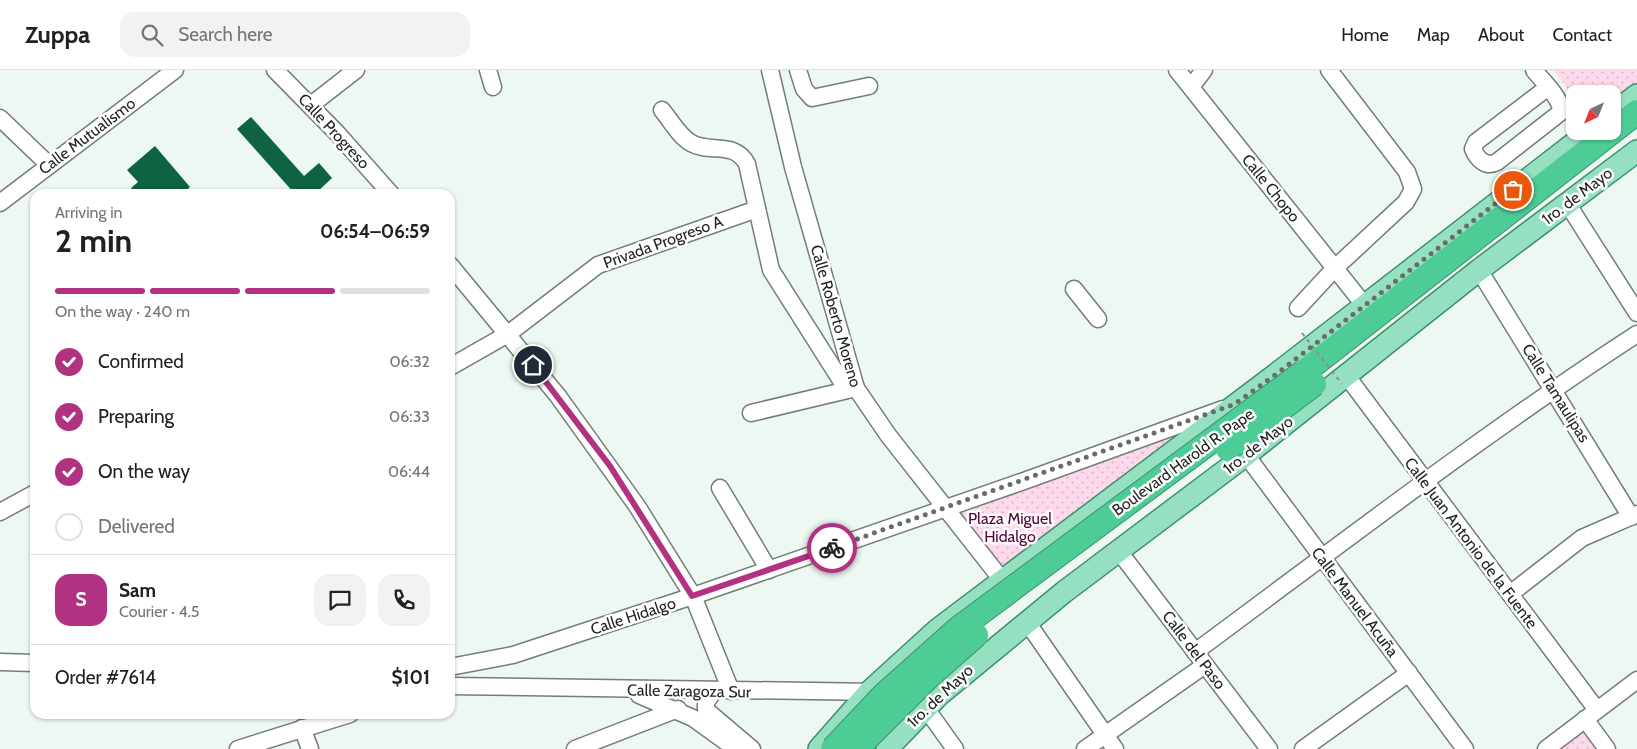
<!DOCTYPE html>
<meta charset="utf-8">
<style>
body{margin:0;font-family:Cabin,sans-serif;background:#f2f2f2;color:#202124;height:100vh;display:flex;flex-direction:column;font-size:19px;white-space:nowrap}
*{box-sizing:border-box;margin:0}
p{font-size:16px;color:#757577}
.icon{flex:none;width:28px;height:28px;fill:none;stroke:currentColor;stroke-width:2;stroke-linecap:round;stroke-linejoin:round}
.map{position:relative;flex:1;overflow:hidden}
.drawer{position:absolute;left:30px;top:119px;width:425px;height:530px;display:flex;flex-direction:column;background:#fff;border-radius:15px;box-shadow:0 1px 4px #0004}
.drawer>*{flex:none}
.needle{width:32px;rotate:223deg}
.tools{position:absolute;left:1566px;top:15px;display:grid;gap:10px}
.tools a{display:grid;place-items:center;width:55px;height:55px;border-radius:10px;background:#fff;box-shadow:0 1px 4px #0004;font-size:25px}
.pin{position:absolute;display:grid;place-items:center;width:42px;height:42px;color:#fff;margin:-21px;border:2px solid #fff;border-radius:50%;box-shadow:0 1px 5px #0007}
.courier{position:absolute;display:grid;place-items:center;width:50px;height:50px;margin:-25px;border:4px solid #b03281;border-radius:50%;background:#fff;color:#222;box-shadow:0 1px 6px #0007}
.head em{font-style:normal;font-weight:700}
.head div{display:flex;flex-direction:column-reverse}
.head{display:flex;align-items:center;justify-content:space-between;height:85px;padding:0 25px}
h1{font-size:32px;font-weight:700;line-height:38px}
.bar{display:grid;grid-template-columns:repeat(4,1fr);gap:8px 5px;align-content:center;height:60px;padding:0 25px}
.bar i{height:6px;border-radius:4px;background:#e0e0e0}
.bar .selected{background:#b03281}
.bar p{grid-column:span 4}
.line{display:flex;align-items:center;gap:12px;padding:0 25px;border-top:1px solid #e0e0e0}
.line div{flex:1}
.round{display:grid;place-items:center;flex:none;width:52px;height:52px;border-radius:15px;background:#f2f2f2}
ol{padding:0 25px;list-style:none}
li{display:flex;align-items:center;gap:15px;height:55px}
li p{margin-inline-start:auto}
li .icon{padding:5px;border-radius:50%;background:#b03281;color:#fff;stroke-width:4}
li:last-child{color:#757577}
li i{width:28px;height:28px;border:2px solid #e0e0e0;border-radius:50%}
header{display:flex;align-items:center;gap:30px;box-sizing:border-box;height:70px;padding:0 25px;background:#fff;border-bottom:1px solid #e0e0e0}
header strong{font-size:24px}
nav{display:flex;gap:28px;margin-inline-start:auto;font-size:18px}
.search{width:350px;height:45px;background:#f2f2f2;display:flex;align-items:center;gap:12px;box-sizing:border-box;padding:0 18px;border-radius:15px;color:#757577;font-size:19px}
.map>svg:first-child{display:block}
.grass{fill:url(#grass-dots)}
.building{fill:#0e6343}
.lines{fill:none;stroke-linecap:round;stroke-linejoin:round}
.minor-casing{stroke:#747d78;stroke-width:19}
.major-casing{stroke:#3d906d;stroke-width:24}
.highway-casing{stroke:#3d906d;stroke-width:26}
.minor{stroke:#fff;stroke-width:16}
.major{stroke:#95e0c0;stroke-width:21}
.highway{stroke:#4ecc96;stroke-width:24}
.highway-bridge-casing{stroke:#3d906d;stroke-width:26;stroke-linecap:butt}
.path-bridge{stroke:#89908c;stroke-width:2;stroke-dasharray:4 4;stroke-linecap:butt}
.highway-bridge{stroke:#4ecc96;stroke-width:24}
.done{stroke:#666d6a;stroke-width:5;stroke-dasharray:0 9}
.route{stroke:#b03281;stroke-width:6}
.labels{text-anchor:middle;dominant-baseline:central;stroke-width:5;stroke-linejoin:round;paint-order:stroke}
.street-label{font-size:16px;fill:#1e2220;stroke:#fff}
.park-label{font-size:16px;fill:#540239;stroke:#fff}
</style>
<header>
<strong>Zuppa</strong>
<div class="search"><svg class="icon" aria-label="search" viewBox="0 0 24 24"><circle cx="10" cy="10" r="6"/><path d="M15 15l6 6"/></svg>Search here</div>
<nav><a>Home</a><a>Map</a><a>About</a><a>Contact</a></nav>
</header>
<div class="map">
<svg width="1637" height="679" viewBox="0 0 1637 679">
<defs>
<pattern id="grass-dots" width="8" height="8" patternUnits="userSpaceOnUse" patternTransform="scale(1.25)"><rect width="8" height="8" fill="#fdd9eb"/><path d="M2 2h.1M6 6h.1" fill="none" stroke="#d8bac9" stroke-width="1.8" stroke-linecap="round"/></pattern>
</defs>
<rect width="100%" height="100%" fill="#edf8f2"/>
<g class="grass">
<polygon points="1553,0 1637,0 1637,17 1613,35 1612,24 1575,24 1575,28"/>
<polygon points="1205,351 1004,502 956,443"/>
<polygon points="1584,654 1602,679 1553,679"/>
</g>
<g class="building">
<polygon points="251,47 304,106 319,93 332,108 315,124 295,124 237,59"/>
<polygon points="155,76 190,117 182,124 136,124 131,118 138,112 127,100"/>
</g>
<g class="lines">
<g class="minor-casing">
<g id="minor">
<polyline points="275,0 337,63 391,124"/>
<polyline points="488,0 493,17"/>
<polyline points="770,0 793,97 856,318 888,365 1002,510"/>
<polyline points="798,0 804,19 812,28 869,16"/>
<polyline points="1177,0 1365,236"/>
<path d="M1534,0C1542,11 1562,28 1561,42L1497,92C1486,98 1477,89 1473,79L1476,72L1547,18"/>
<polyline points="1191,17 1204,0"/>
<polyline points="311,35 356,0"/>
<path d="M662,40C671,51 679,66 691,73C710,84 734,70 747,94L771,200L847,320"/>
<polyline points="0,48 49,95"/>
<polyline points="0,133 175,0"/>
<polyline points="1567,133 1637,243"/>
<polyline points="450,195 558,326 637,436 693,526 731,621"/>
<polyline points="1479,200 1631,447"/>
<polyline points="1074,219 1098,249"/>
<polyline points="1298,238 1335,198 1406,132 1413,119 1407,102 1329,0"/>
<polyline points="450,297 508,264 598,195 757,139"/>
<polyline points="1346,305 1597,640"/>
<polyline points="751,343 856,318"/>
<polyline points="1246,385 1465,679"/>
<polyline points="720,418 769,500"/>
<polyline points="0,442 35,423"/>
<polyline points="1118,480 1269,679"/>
<polyline points="1510,524 1582,468 1637,444"/>
<polyline points="1027,552 1115,679"/>
<path d="M1195,582C1341,474 1485,363 1637,264"/>
<polyline points="0,592 35,593"/>
<polyline points="450,597 513,585 693,526 1024,411 1223,339"/>
<polyline points="450,616 878,622"/>
<polyline points="714,621 706,632 706,640 752,679"/>
<polyline points="639,625 693,648 736,679"/>
<polyline points="918,634 925,637 955,679"/>
<polyline points="1585,649 1607,679"/>
<polyline points="302,658 310,679"/>
<polyline points="238,679 350,644"/>
<polyline points="575,679 678,639"/>
<polyline points="1085,679 1205,595"/>
<polyline points="1303,679 1409,603"/>
<polyline points="1546,679 1637,610"/>
</g>
</g>
<g class="major-casing">
<g id="major">
<polyline points="1612,44 1637,25"/>
<polyline points="819,679 870,621 937,560 1279,302 1590,61"/>
<polyline points="887,679 939,625 1064,522 1246,385 1479,200 1637,81"/>
</g>
</g>
<g class="highway-casing">
<polyline id="highway" points="1304,302 1637,42"/>
</g>
<use href="#minor" class="minor"/>
<use href="#major" class="major"/>
<use href="#highway" class="highway"/>
<g class="highway-bridge-casing">
<g id="highway-bridge">
<polyline points="1228,379 1314,314"/>
<polyline points="833,679 884,625 958,559 1304,302"/>
<polyline points="856,679 929,606 976,565"/>
</g>
</g>
<polyline class="path-bridge" points="1302,263 1342,314"/>
<use href="#highway-bridge" class="highway-bridge"/>
</g>
<g class="lines">
<polyline class="done" points="832,478 1235,334 1279,302 1513,120"/>
<polyline class="route" points="533,295 610,396 692,526 832,478"/>
</g>
<g class="labels">
<g class="street-label">
<text transform="translate(334 61) rotate(47)">Calle Progreso</text>
<text transform="translate(87 66) rotate(-37)">Calle Mutualismo</text>
<text transform="translate(1271 118) rotate(51)">Calle Chopo</text>
<text transform="translate(1577 126) rotate(-37)">1ro. de Mayo</text>
<text transform="translate(663 172) rotate(-20)">Privada Progreso A</text>
<text transform="translate(836 246) rotate(74)">Calle Roberto Moreno</text>
<text transform="translate(1556 323) rotate(58)">Calle Tamaulipas</text>
<text transform="translate(1258 375) rotate(-38)">1ro. de Mayo</text>
<text transform="translate(1183 392) rotate(-36)">Boulevard Harold R. Pape</text>
<text transform="translate(1471 473) rotate(53)">Calle Juan Antonio de la Fuente</text>
<text transform="translate(1355 532) rotate(53)">Calle Manuel Acuña</text>
<text transform="translate(633 546) rotate(-18)">Calle Hidalgo</text>
<text transform="translate(1194 580) rotate(53)">Calle del Paso</text>
<text transform="translate(689 621) rotate(1)">Calle Zaragoza Sur</text>
<text transform="translate(940 626) rotate(-43)">1ro. de Mayo</text>
</g>
<g class="park-label">
<text x="1010" y="448">Plaza Miguel<tspan x="1010" dy="18">Hidalgo</tspan></text>
</g>
</g>
</svg>
<div class="tools">
<a><svg class="needle" viewBox="-14 -14 28 28"><path d="M0-13l5 13h-10z" fill="#e53935"/><path d="M0 13l5-13h-10z" fill="#757577"/></svg></a>
</div>
<div class="pin" style="left:1513px;top:120px;background:#ea580c"><svg class="icon" aria-label="bag" viewBox="0 0 24 24"><path d="M5 8h14l-1 12H6zM9 8a3 3 0 0 1 6 0"/></svg></div>
<div class="pin" style="left:533px;top:295px;background:#1f2937"><svg class="icon" aria-label="home" viewBox="0 0 24 24"><path d="M3 11l9-7 9 7M6 9v11h12V9"/></svg></div>
<div class="courier" style="left:832px;top:478px"><svg class="icon" aria-label="bike" viewBox="0 0 24 24"><circle cx="6" cy="16" r="4"/><circle cx="18" cy="16" r="4"/><path d="M6 16l4-8h5l3 8M10 8l3 8H6M13 5h3"/></svg></div>
<section class="drawer">
<div class="head"><div><h1>2 min</h1><p>Arriving in</p></div><em>06:54–06:59</em></div>
<div class="bar"><i class="selected"></i><i class="selected"></i><i class="selected"></i><i></i><p>On the way · 240 m</p></div>
<ol>
<li><svg class="icon" aria-label="check" viewBox="0 0 24 24"><path d="M5 12l5 5 9-10"/></svg>Confirmed<p>06:32</p></li>
<li><svg class="icon" aria-label="check" viewBox="0 0 24 24"><path d="M5 12l5 5 9-10"/></svg>Preparing<p>06:33</p></li>
<li><svg class="icon" aria-label="check" viewBox="0 0 24 24"><path d="M5 12l5 5 9-10"/></svg>On the way<p>06:44</p></li>
<li><i></i>Delivered</li>
</ol>
<div class="line" style="height:90px"><b class="round" style="background:#b03281;color:#fff">S</b><div><b>Sam</b><p>Courier · 4.5</p></div><a class="round"><svg class="icon" aria-label="chat" viewBox="0 0 24 24"><path d="M4 5h16v11H9l-5 4z"/></svg></a><a class="round"><svg class="icon" aria-label="phone" viewBox="0 0 24 24"><path d="M5 4h4l2 5-3 2q2 4 5 5l2-3 5 2v4C11 20 4 13 5 4z"/></svg></a></div>
<div class="line" style="height:65px"><div>Order #7614</div><b>$101</b></div>
</section>
</div>
